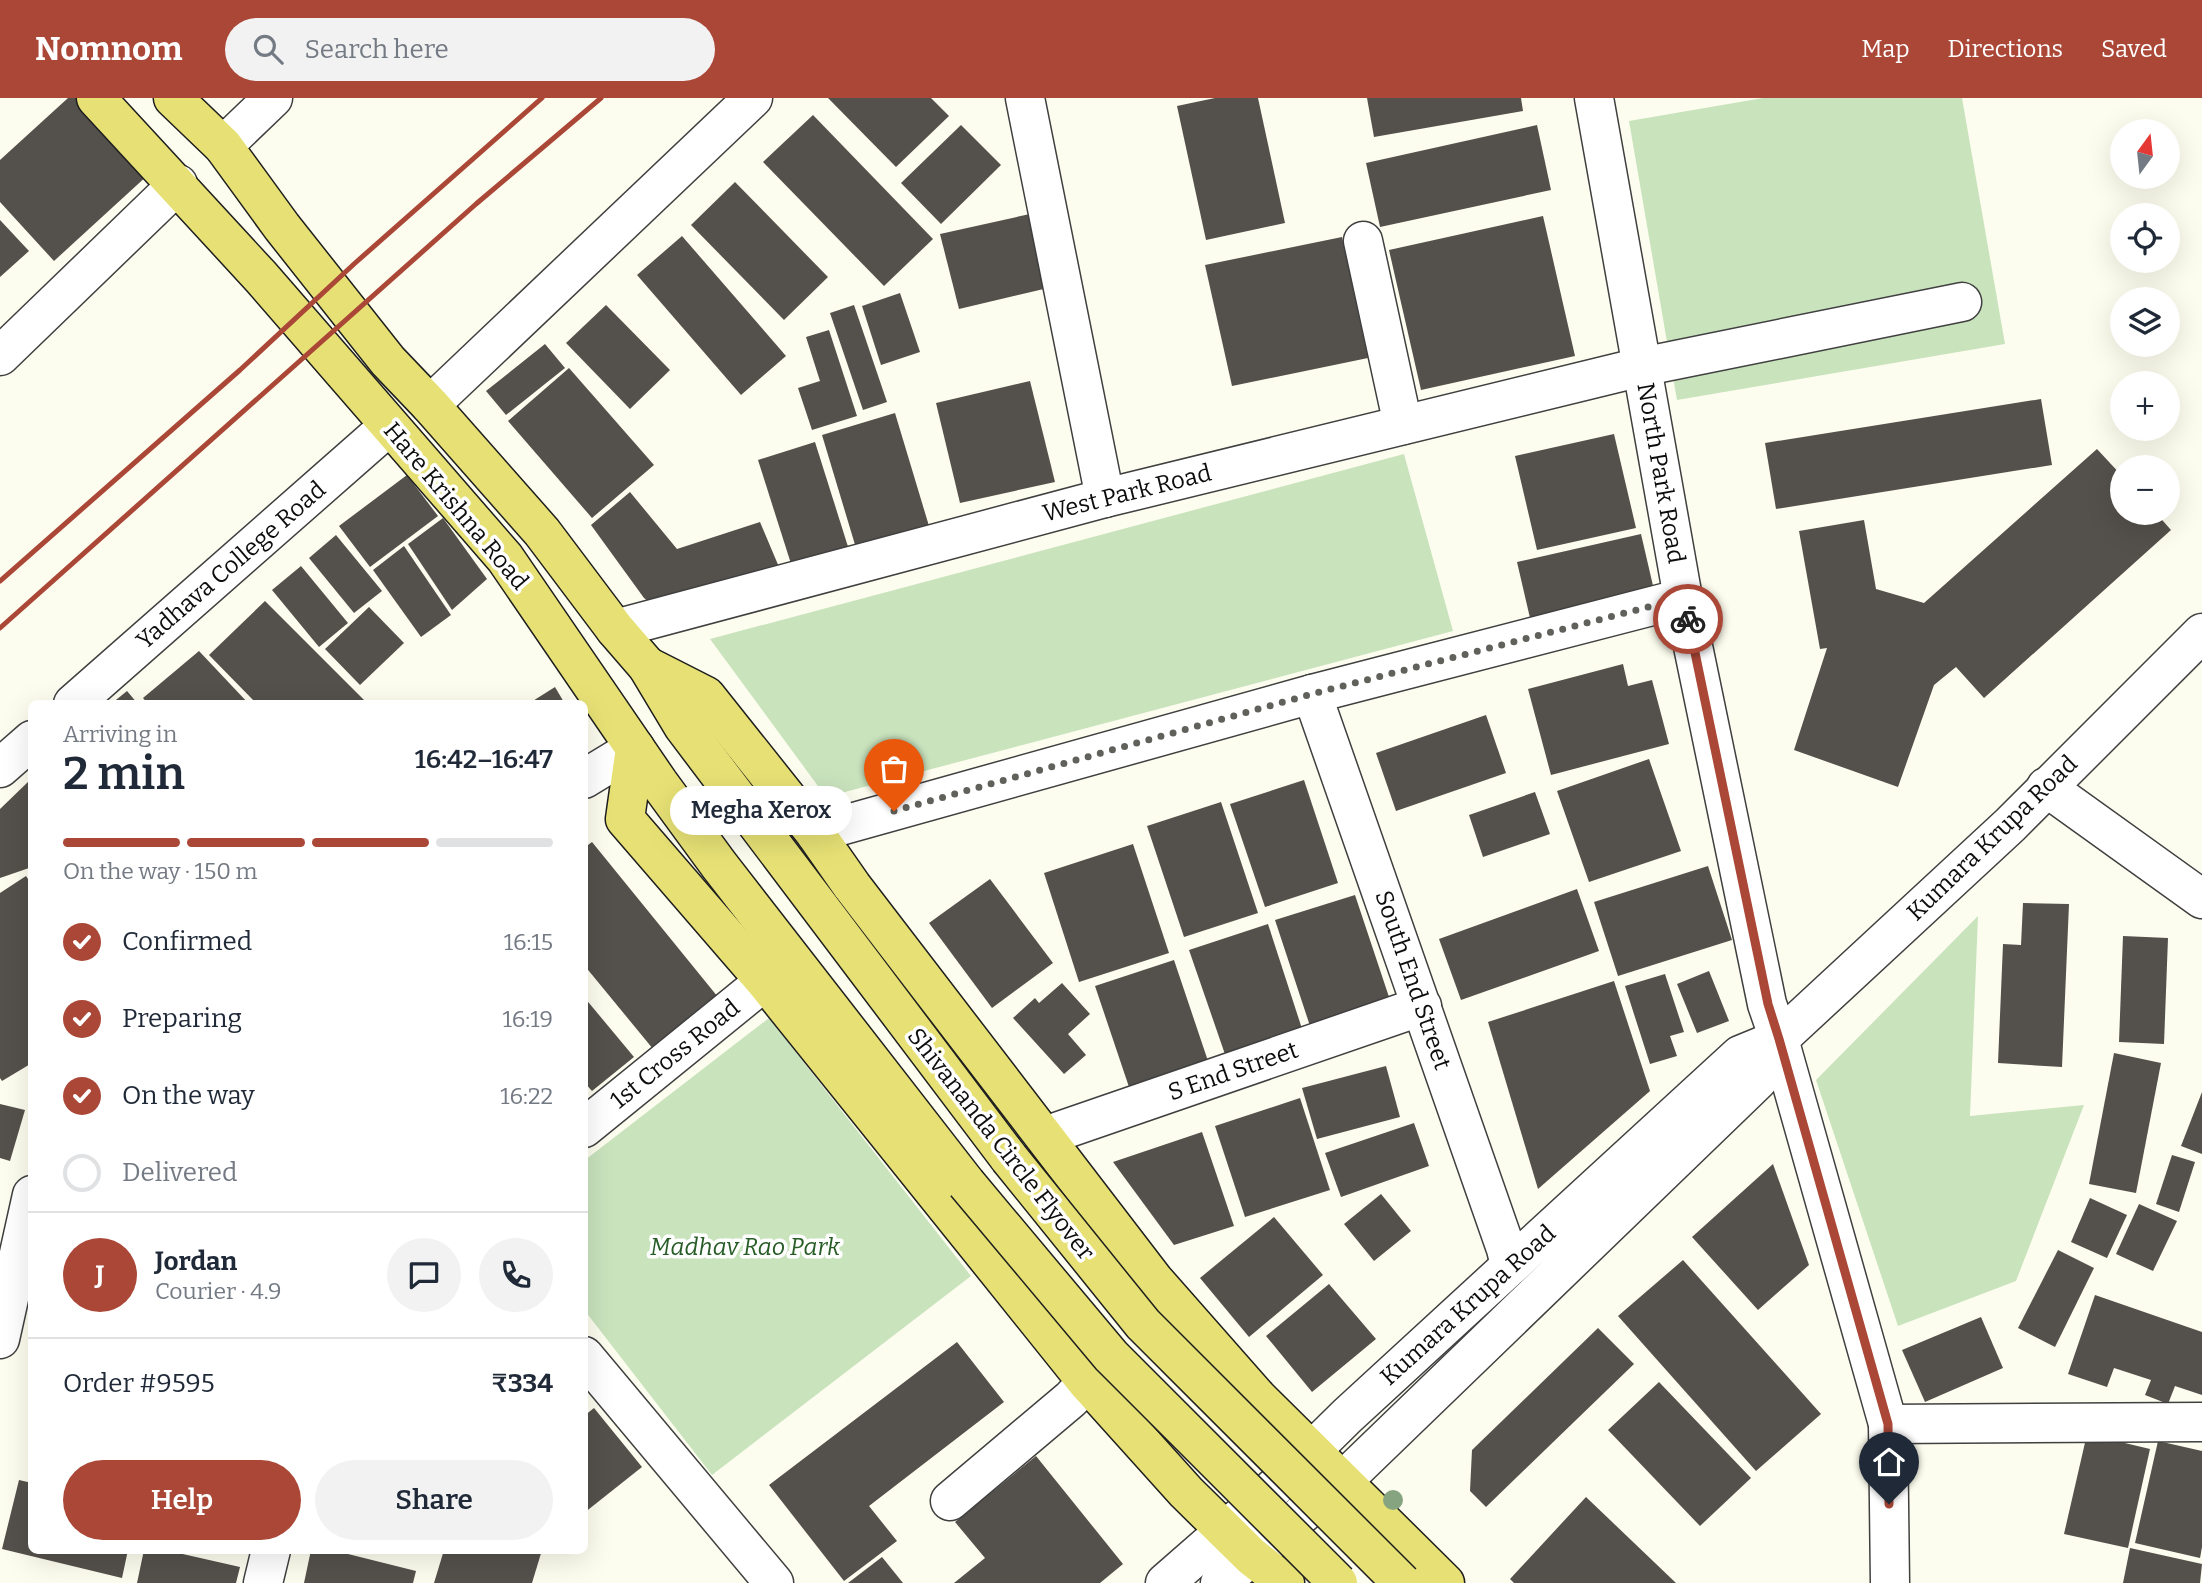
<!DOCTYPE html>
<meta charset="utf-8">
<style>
body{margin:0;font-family:Bitter,serif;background:#f2f2f3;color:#1f2937;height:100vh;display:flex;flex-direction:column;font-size:26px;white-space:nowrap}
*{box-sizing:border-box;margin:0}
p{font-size:23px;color:#747a83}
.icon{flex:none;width:38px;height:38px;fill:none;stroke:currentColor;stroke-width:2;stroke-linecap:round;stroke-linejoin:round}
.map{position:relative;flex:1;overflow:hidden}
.sheet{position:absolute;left:28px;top:602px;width:560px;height:854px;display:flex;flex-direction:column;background:#fff;border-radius:10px;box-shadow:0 7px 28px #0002}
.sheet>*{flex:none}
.needle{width:46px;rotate:15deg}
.tools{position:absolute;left:2110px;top:21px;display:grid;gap:14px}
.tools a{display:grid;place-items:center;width:70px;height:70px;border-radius:50%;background:#fff;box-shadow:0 7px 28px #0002;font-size:35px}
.pin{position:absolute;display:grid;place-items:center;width:60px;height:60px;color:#fff;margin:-72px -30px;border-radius:50% 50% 50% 0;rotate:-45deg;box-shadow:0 0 7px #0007}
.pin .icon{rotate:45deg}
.courier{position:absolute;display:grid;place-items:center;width:70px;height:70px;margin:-35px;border:5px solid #ab4737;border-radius:50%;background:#fff;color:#222;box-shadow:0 2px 9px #0007}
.bubble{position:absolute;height:49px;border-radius:24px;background:#fff;box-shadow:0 7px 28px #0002;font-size:23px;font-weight:600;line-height:49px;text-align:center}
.overview em{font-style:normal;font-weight:600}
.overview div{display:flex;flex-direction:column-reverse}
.overview{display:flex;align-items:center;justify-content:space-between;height:119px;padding:0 35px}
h1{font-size:46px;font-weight:600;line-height:52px}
.bar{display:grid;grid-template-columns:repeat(4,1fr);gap:10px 7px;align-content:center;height:84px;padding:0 35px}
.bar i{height:9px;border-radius:5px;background:#e0e1e3}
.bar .current{background:#ab4737}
.bar p{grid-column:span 4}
.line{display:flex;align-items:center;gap:18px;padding:0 35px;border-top:2px solid #e0e1e3}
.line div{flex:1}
.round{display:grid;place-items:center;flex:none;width:74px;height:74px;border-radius:37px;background:#f2f2f3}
ol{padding:0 35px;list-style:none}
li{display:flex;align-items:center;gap:21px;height:77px}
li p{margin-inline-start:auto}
li .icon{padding:7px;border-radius:50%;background:#ab4737;color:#fff;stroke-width:4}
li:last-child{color:#747a83}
li i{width:38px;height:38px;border:4px solid #e0e1e3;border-radius:50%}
.cta{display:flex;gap:14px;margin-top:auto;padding:14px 35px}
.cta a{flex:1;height:80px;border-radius:42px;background:#ab4737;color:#fff;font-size:28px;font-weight:600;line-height:80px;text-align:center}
.cta a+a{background:#f2f2f3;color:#1f2937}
header{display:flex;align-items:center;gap:42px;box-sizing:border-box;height:98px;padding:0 35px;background:#ab4737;color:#fff}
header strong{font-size:33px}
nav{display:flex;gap:38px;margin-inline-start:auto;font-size:24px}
.search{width:490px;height:63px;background:#f2f2f3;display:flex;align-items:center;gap:18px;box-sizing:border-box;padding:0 24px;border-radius:38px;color:#747a83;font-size:26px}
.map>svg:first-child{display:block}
.green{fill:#c9e3bd}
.building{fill:#54504b}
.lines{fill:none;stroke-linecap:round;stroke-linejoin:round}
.minor-casing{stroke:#404040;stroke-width:41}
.major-casing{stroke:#1e1e1e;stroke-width:41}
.minor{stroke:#fff;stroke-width:38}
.major{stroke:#e7e175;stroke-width:38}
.rail{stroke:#ab4737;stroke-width:5}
.major-bridge-casing{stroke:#1e1e1e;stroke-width:41;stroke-linecap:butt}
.major-bridge{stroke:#e7e175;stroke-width:38}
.tree{fill:#87a480}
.done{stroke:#61615c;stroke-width:7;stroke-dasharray:0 12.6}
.route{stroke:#ab4737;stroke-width:9}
.labels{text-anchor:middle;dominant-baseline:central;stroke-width:7;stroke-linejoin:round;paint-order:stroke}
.street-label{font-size:24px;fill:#0d0d0d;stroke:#fff}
.park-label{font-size:24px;font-style:italic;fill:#275c26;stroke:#fff}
</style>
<header>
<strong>Nomnom</strong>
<div class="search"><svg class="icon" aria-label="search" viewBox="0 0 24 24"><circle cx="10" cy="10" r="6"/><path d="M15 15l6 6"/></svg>Search here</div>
<nav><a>Map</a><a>Directions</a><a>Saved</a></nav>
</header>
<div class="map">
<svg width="2202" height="1485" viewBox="0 0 2202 1485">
<rect width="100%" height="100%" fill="#fdfdef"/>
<g class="green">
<polygon points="1763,0 1962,0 2005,246 1677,302 1629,23"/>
<polygon points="1404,356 1453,533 826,699 710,541"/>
<polygon points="1978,818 1970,1018 2084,1007 2016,1183 1898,1228 1816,982"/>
<polygon points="769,920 971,1178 712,1377 585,1213 585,1062"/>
</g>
<g class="building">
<polygon points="68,0 78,0 149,76 54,163 0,104 0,62"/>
<polygon points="828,0 931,0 949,18 896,69"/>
<polygon points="1215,0 1258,0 1285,125 1206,142 1177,8"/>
<polygon points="1367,0 1521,0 1523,13 1374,39"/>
<polygon points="813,17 933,141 884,188 763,64"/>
<polygon points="961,27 1001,67 941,126 901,85"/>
<polygon points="1537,27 1551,92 1380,129 1366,65"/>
<polygon points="735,84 828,179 784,222 691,127"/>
<polygon points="1030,116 1048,190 959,211 940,136"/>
<polygon points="1543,118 1575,258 1421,292 1389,152"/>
<polygon points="0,122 29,153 0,179"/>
<polygon points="682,138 786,258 741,297 637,177"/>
<polygon points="1342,139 1368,260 1232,288 1205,167"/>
<polygon points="900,195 920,254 881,267 862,208"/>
<polygon points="606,207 670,272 630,311 566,245"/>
<polygon points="854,207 887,304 863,312 830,215"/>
<polygon points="829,232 857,318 812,332 798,290 820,283 806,239"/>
<polygon points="545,246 565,270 506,317 486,293"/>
<polygon points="569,270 654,367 592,420 508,323"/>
<polygon points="1030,283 1055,384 960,405 936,305"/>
<polygon points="2041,301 2052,367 1776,411 1765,345"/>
<polygon points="895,315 929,428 856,450 822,337"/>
<polygon points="1614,336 1636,430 1537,452 1515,358"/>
<polygon points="815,344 850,455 793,472 758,362"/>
<polygon points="2097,351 2123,379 2123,415 2156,415 2171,432 1984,600 1956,569 1934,587 1898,689 1794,652 1827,550 1820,551 1799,433 1864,422 1876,491 1924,505"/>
<polygon points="407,377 438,418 370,469 339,428"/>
<polygon points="630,394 677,451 760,424 779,469 656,509 644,500 591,427"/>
<polygon points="443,420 487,481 452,512 408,446"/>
<polygon points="1641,436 1654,492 1530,520 1517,464"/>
<polygon points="336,437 382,493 354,515 309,460"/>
<polygon points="404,448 451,517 421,539 373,472"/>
<polygon points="301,468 348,525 319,549 272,492"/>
<polygon points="265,503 368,606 257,606 209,557"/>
<polygon points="369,509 404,545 360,587 325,551"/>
<polygon points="199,553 249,606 148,606 143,600"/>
<polygon points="1623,566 1628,588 1652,582 1669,646 1551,677 1528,591"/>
<polygon points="555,589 565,606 528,606"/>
<polygon points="127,593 138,606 111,606"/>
<polygon points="1486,617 1506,675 1396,713 1376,655"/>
<polygon points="1649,661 1681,753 1589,784 1557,693"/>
<polygon points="1304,682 1338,785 1265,809 1230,706"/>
<polygon points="29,683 32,686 32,769 0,780 0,711"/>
<polygon points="1535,694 1550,736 1483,759 1469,717"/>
<polygon points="1221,704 1258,815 1184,839 1147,728"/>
<polygon points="592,744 722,904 658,957 584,867 584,750"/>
<polygon points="1133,746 1169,855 1079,884 1044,775"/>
<polygon points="1708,768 1732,842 1618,878 1594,804"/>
<polygon points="26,778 32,787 32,965 2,983 0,980 0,795"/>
<polygon points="990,781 1053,865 992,910 929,825"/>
<polygon points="1577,791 1599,853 1461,902 1439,841"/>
<polygon points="1355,797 1392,908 1312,934 1275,822"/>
<polygon points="2023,805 2069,806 2062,969 1998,965 2003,846 2021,847"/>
<polygon points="1268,826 1305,940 1228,965 1189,852"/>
<polygon points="2123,838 2168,840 2164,946 2119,944"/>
<polygon points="1174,862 1208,963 1129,989 1095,888"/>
<polygon points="1709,873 1729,923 1697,935 1677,886"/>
<polygon points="1665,876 1684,934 1670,938 1677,958 1650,966 1625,888"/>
<polygon points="1614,883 1650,993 1538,1091 1488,924"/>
<polygon points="1062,885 1090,916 1068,936 1086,957 1064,976 1013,920 1035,900 1039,905"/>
<polygon points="584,899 634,959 592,993 584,984"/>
<polygon points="2114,955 2161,965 2136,1095 2089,1086"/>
<polygon points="1386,968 1400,1019 1317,1041 1302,990"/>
<polygon points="2202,994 2202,1056 2181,1048"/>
<polygon points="1300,1000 1330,1092 1245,1119 1215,1028"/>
<polygon points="0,1006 25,1012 10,1063 0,1060"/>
<polygon points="1414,1025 1429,1068 1341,1099 1325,1055"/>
<polygon points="1202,1034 1234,1128 1174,1147 1113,1064"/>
<polygon points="2172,1057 2195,1064 2179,1114 2156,1106"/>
<polygon points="1773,1066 1809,1167 1758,1212 1692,1139"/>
<polygon points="1381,1096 1411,1133 1374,1163 1344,1126"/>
<polygon points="2090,1100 2127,1117 2107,1160 2071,1144"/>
<polygon points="2139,1106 2177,1123 2153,1173 2116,1156"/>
<polygon points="1274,1119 1323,1177 1249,1239 1200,1180"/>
<polygon points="2058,1152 2094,1170 2055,1249 2018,1230"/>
<polygon points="1683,1162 1821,1316 1756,1373 1618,1218"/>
<polygon points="1329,1186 1376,1241 1312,1294 1266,1238"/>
<polygon points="2095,1197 2202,1234 2202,1297 2175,1288 2168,1306 2145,1297 2151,1282 2114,1270 2107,1289 2068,1276"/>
<polygon points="1981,1219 2003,1270 1925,1304 1902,1252"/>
<polygon points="1598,1230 1634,1266 1486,1409 1470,1393 1472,1352"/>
<polygon points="957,1244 1004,1304 869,1408 897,1443 844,1483 769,1387"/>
<polygon points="1659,1284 1751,1380 1700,1428 1608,1332"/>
<polygon points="594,1310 642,1369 584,1415 584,1318"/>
<polygon points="2087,1336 2150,1351 2128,1450 2064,1436"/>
<polygon points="2158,1343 2202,1353 2202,1449 2200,1460 2135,1445"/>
<polygon points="1036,1358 1123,1466 1100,1485 954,1485 985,1460 955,1424"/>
<polygon points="19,1382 32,1385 32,1452 128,1452 122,1480 2,1451"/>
<polygon points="1586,1399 1676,1485 1514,1485 1510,1481"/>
<polygon points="2130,1450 2202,1466 2200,1485 2123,1485"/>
<polygon points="144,1452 165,1452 240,1469 236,1485 137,1485"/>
<polygon points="311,1452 332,1452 416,1473 413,1485 304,1485"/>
<polygon points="444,1452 542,1452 532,1485 434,1485"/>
<polygon points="882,1459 903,1485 848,1485"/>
</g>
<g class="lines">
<g class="minor-casing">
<g id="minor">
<polyline points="1025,0 1105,400"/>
<polyline points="1594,0 1683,500 1767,906 1779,941 1888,1326 1890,1485"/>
<polyline points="223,48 273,0"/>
<polyline points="1363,143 1403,327"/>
<polyline points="0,258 178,86"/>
<polyline points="430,307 753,0"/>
<polyline points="615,531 1105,400 1641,269 1962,204"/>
<polyline points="1312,596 1506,1151 1510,1168"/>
<polyline points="73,606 389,328"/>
<polyline points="0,670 32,642"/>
<polyline points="584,681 635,650"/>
<polyline points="2046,689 2202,801"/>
<polyline points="815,735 1312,596 1683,500"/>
<polyline points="584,1030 765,883"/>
<polyline points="1045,1038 1422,908"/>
<polyline points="0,1241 32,1097"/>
<polyline points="584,1258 774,1485"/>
<polyline points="1888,1326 2202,1324"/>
<polyline points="950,1403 1071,1301 1087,1284"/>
<polyline points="263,1485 271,1452"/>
<polyline points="1165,1485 1276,1388 1347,1318 1740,957 1779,941"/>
<polyline points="1220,1485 1352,1374 1758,982 1779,941 2010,727 2202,535"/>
</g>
</g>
<g class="major-casing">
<g id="major">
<polyline points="96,0 261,179 505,460 659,685 719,767 966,1085"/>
<polyline points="173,0 223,48 282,129 388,263 430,307 542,434 615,531 647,568 683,628 1009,1060"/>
<polyline points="647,568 706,598 815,735 852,788 1154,1182 1258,1300 1445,1485"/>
<polyline points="635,650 625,721 765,883 1087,1284 1186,1394 1251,1458 1285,1485"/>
</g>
</g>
<use href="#minor" class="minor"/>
<use href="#major" class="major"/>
<g class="rail">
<polyline points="0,483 240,272 354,166 542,0"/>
<polyline points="0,530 476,106 601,0"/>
</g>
<g class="major-bridge-casing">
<g id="major-bridge">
<polyline points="1009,1060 1143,1226 1402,1485"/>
<polyline points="966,1085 1111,1258 1338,1485"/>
</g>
</g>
<use href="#major-bridge" class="major-bridge"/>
</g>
<circle class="tree" cx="1393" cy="1402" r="10"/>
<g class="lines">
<polyline class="done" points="894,713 1312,596 1683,500 1688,521"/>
<polyline class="route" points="1688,521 1768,906 1779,941 1888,1326 1889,1406"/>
</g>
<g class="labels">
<g class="street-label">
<text transform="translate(1661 375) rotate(80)">North Park Road</text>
<text transform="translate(1127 395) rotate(-14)">West Park Road</text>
<text transform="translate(456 408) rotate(50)">Hare Krishna Road</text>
<text transform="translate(231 467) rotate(-41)">Yadhava College Road</text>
<text transform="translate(1992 740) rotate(-44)">Kumara Krupa Road</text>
<text transform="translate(1413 882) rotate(71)">South End Street</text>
<text transform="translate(675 956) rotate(-39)">1st Cross Road</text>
<text transform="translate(1233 973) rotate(-19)">S End Street</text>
<text transform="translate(1001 1046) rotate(52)">Shivananda Circle Flyover</text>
<text transform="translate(1468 1207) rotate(-42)">Kumara Krupa Road</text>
</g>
<g class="park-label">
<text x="745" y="1149">Madhav Rao Park</text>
</g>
</g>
</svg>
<div class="tools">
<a><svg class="needle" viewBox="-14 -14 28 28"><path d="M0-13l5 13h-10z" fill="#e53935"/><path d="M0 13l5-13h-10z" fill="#747a83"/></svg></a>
<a><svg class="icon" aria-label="locate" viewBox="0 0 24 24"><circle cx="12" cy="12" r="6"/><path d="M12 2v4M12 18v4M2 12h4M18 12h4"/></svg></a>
<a><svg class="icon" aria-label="layers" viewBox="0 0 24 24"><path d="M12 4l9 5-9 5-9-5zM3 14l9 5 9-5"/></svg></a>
<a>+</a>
<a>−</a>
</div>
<div class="pin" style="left:894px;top:713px;background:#ea580c"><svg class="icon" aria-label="bag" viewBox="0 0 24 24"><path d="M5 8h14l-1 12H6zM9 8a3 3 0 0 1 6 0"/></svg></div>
<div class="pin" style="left:1889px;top:1406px;background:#1f2937"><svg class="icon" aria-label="home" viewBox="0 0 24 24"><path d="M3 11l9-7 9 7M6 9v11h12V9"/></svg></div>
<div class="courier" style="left:1688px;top:521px"><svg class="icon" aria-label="bike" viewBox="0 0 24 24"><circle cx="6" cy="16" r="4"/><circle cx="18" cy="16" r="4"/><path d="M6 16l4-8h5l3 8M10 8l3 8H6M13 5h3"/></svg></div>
<div class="bubble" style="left:670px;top:688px;width:182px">Megha Xerox</div>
<section class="sheet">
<div class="overview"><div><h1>2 min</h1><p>Arriving in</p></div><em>16:42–16:47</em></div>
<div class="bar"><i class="current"></i><i class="current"></i><i class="current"></i><i></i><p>On the way · 150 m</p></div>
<ol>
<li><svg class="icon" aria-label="check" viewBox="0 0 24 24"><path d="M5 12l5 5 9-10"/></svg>Confirmed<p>16:15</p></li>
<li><svg class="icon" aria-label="check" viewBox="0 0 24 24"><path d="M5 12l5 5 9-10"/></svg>Preparing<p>16:19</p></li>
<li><svg class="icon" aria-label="check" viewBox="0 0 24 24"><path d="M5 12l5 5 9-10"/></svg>On the way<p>16:22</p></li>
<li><i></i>Delivered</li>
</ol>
<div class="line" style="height:126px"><b class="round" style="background:#ab4737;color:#fff">J</b><div><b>Jordan</b><p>Courier · 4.9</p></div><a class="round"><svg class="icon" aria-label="chat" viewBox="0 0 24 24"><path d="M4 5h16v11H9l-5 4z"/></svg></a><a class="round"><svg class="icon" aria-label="phone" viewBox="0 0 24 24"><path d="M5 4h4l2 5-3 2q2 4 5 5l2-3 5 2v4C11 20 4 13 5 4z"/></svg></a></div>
<div class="line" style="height:91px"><div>Order #9595</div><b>₹334</b></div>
<div class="cta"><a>Help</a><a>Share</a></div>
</section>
</div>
